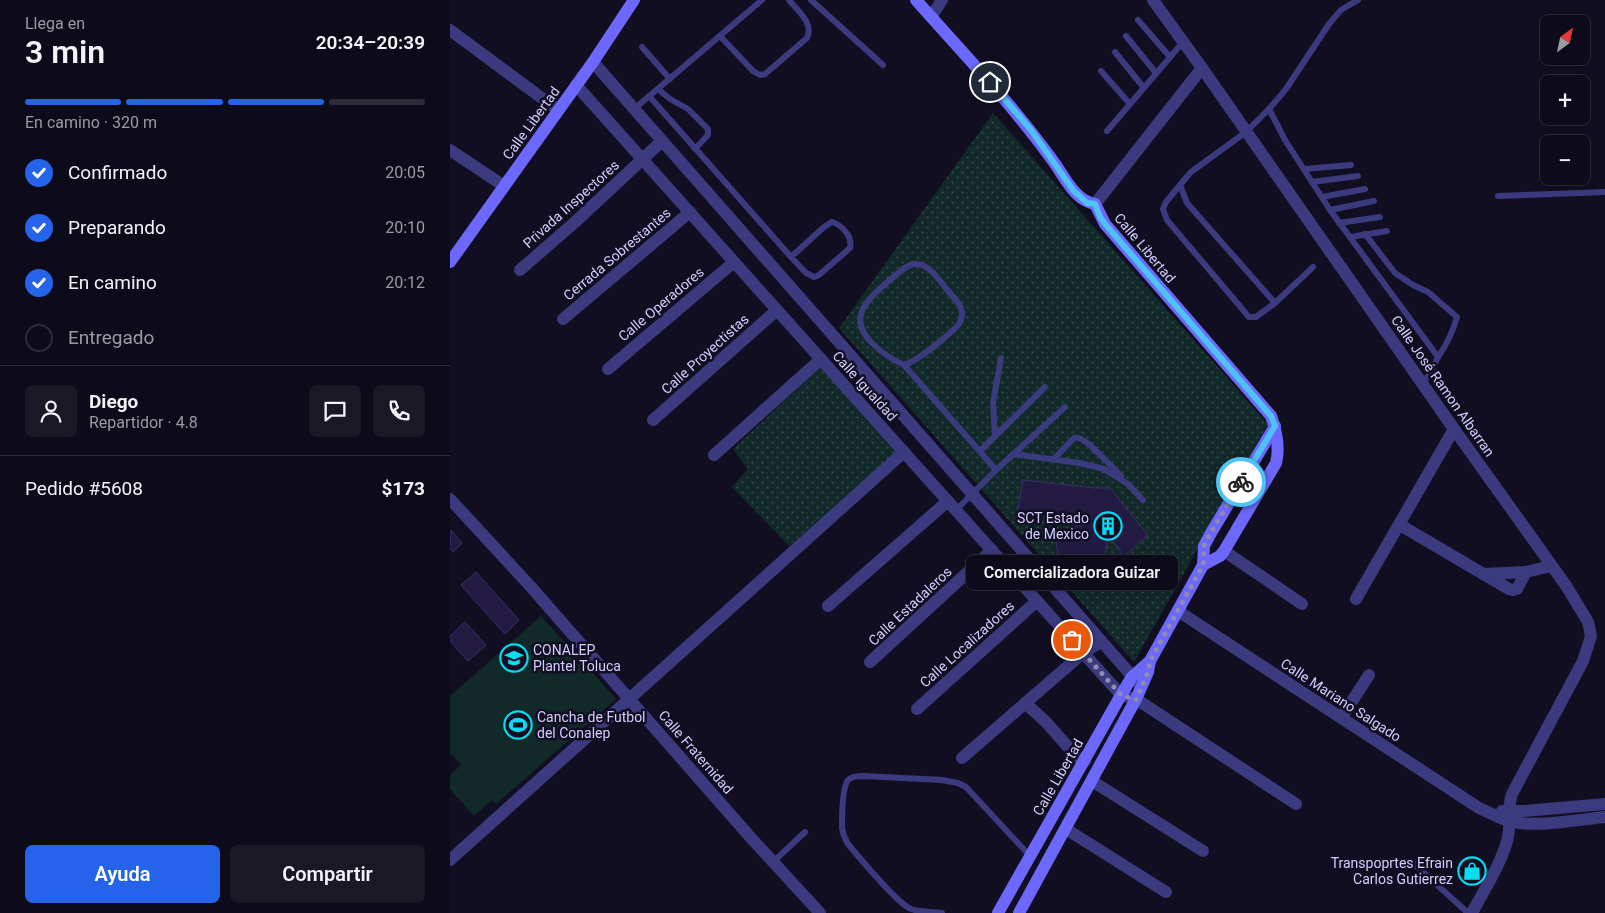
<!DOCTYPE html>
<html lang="es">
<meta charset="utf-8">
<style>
body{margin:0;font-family:Roboto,sans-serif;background:#1b1826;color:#f1f3f6;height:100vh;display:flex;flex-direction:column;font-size:19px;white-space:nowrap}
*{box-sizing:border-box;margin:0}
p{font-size:16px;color:#9a9aa2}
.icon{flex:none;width:28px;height:28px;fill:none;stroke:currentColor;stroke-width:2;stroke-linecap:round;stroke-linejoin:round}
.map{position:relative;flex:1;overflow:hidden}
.sheet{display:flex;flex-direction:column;background:#0d0a19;width:450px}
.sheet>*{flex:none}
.needle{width:32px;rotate:33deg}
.tools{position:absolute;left:1090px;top:15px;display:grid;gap:10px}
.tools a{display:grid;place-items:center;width:50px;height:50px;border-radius:8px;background:#0d0a19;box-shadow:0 2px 12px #0003,0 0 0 1px #2d2b38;font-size:25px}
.pin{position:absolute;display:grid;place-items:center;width:42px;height:42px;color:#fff;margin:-21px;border:2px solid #fff;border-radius:50%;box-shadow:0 1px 5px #0007}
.courier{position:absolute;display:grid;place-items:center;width:50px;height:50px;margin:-25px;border:4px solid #4fc3f7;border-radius:50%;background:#fff;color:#222;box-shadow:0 1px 6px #0007}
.bubble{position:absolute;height:35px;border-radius:8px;background:#0d0a19;box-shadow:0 2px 12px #0003,0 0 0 1px #2d2b38;font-size:16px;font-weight:600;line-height:35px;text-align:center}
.summary em{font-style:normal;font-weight:600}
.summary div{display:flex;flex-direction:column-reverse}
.summary{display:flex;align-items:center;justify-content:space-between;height:85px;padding:0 25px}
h1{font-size:32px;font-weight:600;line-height:38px}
.bar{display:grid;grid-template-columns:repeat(4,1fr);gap:8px 5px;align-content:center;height:60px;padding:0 25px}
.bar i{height:6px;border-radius:4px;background:#2d2b38}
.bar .on{background:#2563eb}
.bar p{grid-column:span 4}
.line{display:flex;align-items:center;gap:12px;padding:0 25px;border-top:1px solid #2d2b38}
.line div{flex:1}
.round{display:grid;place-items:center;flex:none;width:52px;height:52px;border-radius:8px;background:#1b1826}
ol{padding:0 25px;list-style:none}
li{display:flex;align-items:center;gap:15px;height:55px}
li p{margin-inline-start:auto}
li .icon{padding:5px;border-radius:50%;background:#2563eb;color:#fff;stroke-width:4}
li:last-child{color:#9a9aa2}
li i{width:28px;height:28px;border:2px solid #2d2b38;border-radius:50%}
.cta{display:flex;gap:10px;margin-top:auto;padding:10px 25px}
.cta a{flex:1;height:58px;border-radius:8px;background:#2563eb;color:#fff;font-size:20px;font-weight:600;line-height:58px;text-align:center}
.cta a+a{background:#1b1826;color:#f1f3f6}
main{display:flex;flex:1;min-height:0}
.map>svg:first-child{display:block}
.park{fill:url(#park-dots)}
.pitch{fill:#112a29}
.building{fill:#221a41;stroke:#392d6d}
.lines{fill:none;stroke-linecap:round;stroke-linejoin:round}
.service{stroke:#3c3a7f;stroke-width:6}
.minor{stroke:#3c3a7f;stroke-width:12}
.tertiary{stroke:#3c3a7f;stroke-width:12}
.secondary{stroke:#6b68fb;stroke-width:12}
.done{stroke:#8f8bb1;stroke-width:5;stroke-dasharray:0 9}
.route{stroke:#4fc3f7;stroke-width:6}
.labels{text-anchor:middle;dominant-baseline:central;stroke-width:5;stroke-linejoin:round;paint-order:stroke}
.street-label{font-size:14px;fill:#d3cefe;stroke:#110e21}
.poi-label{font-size:14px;fill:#d3cefe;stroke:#110e21;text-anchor:end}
</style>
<main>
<section class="sheet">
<div class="summary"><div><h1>3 min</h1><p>Llega en</p></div><em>20:34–20:39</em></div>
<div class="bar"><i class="on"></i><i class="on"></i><i class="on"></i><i></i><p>En camino · 320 m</p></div>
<ol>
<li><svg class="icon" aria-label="check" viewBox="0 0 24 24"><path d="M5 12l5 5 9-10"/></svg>Confirmado<p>20:05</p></li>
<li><svg class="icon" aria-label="check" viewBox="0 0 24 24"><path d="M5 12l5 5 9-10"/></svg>Preparando<p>20:10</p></li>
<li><svg class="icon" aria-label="check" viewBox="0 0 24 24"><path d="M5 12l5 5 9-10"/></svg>En camino<p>20:12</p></li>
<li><i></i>Entregado</li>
</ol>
<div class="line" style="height:90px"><a class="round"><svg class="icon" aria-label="person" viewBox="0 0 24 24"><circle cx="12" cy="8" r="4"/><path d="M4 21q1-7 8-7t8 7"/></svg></a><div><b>Diego</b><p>Repartidor · 4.8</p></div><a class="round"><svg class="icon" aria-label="chat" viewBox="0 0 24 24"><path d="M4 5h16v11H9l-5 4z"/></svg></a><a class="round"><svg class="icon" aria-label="phone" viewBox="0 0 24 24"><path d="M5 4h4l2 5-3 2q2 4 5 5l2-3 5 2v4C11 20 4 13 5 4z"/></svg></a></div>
<div class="line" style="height:65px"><div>Pedido #5608</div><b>$173</b></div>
<div class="cta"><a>Ayuda</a><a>Compartir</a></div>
</section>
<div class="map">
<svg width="1155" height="913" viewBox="0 0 1155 913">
<defs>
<pattern id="park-dots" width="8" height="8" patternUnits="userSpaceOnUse" patternTransform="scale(1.25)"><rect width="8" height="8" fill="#112a29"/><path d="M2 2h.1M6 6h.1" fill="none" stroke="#334849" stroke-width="1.8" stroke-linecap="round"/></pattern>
</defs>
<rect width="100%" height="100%" fill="#110e21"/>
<g class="park">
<polygon points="543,113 818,424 684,662 389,328"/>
<polygon points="375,363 453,451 339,546 282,487 298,469 283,449"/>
</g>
<polygon class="pitch" points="91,616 166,699 46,804 42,800 24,816 0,789 0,775 11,765 2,754 0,755 0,696"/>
<g class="building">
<polygon points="573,480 645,488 660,488 698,535 674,556 658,534 655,554 646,568 629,572 610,562 606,542 618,528 633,525 630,516 567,515"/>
<polygon points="1,530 12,543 3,552 0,548"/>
<polygon points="26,572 69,620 55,634 11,585"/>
<polygon points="15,622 36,645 18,661 0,641 0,636"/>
</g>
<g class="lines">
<g class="service">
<polyline points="361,0 433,65"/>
<path d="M908,0L891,10L879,24L836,89L819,109L835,140L880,210L988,357C997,344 1003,332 1007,317L978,292L963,285L945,273L915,234"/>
<polyline points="688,20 720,57"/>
<path d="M270,36L303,71L310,75L315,74L357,38C364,23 348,11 339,0"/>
<polyline points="676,36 706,73"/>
<polyline points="192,47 220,79"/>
<polyline points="665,52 694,88"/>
<polyline points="651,71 680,104"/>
<polyline points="208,89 220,99 238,109 258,129 258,135 245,149"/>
<path d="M199,96L341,257L356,273L364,277L369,275L400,248C403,237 392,225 382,222L374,227L341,257"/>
<polyline points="184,109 312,0"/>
<polyline points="819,109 796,132 741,172 730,185 737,203 825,303"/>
<polyline points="657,131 733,42"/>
<polyline points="854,169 901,165"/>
<polyline points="862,182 908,176"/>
<polyline points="730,185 716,202 713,209 717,220 799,317 806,317 825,303 863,267"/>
<polyline points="1048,196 1155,192"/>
<polyline points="872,197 915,189"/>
<polyline points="880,210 924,201"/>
<polyline points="889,223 930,217"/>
<polyline points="900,237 937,231"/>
<path d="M454,365C468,361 499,335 509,324C511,321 512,317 512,313C512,305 503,297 498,291C491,282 479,264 467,264C457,263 449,273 441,279C420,298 395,316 422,343C431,352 442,360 454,365L546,470"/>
<polyline points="972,383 980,374 988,357"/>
<polyline points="545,436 543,403 551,358"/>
<polyline points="530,451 595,387"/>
<polyline points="563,454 630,463 654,469 678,484 693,500"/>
<path d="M603,460L621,441C624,438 624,437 628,438C637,439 663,468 671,476"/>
<polyline points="506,510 546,470 615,407"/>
<polyline points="323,862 355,832"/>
<polyline points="963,863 1018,913"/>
<path d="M492,913C482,912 470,912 461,909C448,904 408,856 398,844C395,839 393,834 392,828C392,819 392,787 398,780C402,776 408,776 413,776L492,780L508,783L516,787L580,856"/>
</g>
<g class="minor">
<path d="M703,0L752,68L1004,429L1117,587L1138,622L1141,636L1133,661L1062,794C1057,808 1061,823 1058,837C1052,863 1034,890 1022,913"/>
<polyline points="481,17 492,0"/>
<polyline points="0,30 108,110"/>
<polyline points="143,62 689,684"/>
<polyline points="126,85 671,695 686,699 846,804"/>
<polyline points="0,150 54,186"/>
<polyline points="645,204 752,68"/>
<polyline points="70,270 124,223 212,141"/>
<polyline points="113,319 240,212"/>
<polyline points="158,369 284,262"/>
<polyline points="203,420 327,310"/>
<polyline points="264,455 371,359"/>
<polyline points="950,525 1059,589 1063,590 1067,589 1076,572"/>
<polyline points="774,551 852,604"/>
<polyline points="1033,574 1076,572 1101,566"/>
<polyline points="906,599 1004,429"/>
<polyline points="378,606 498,501"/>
<path d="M728,611L1029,808C1039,812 1048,818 1058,821C1084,828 1127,820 1155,817"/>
<polyline points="420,662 542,550"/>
<polyline points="575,703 595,721 626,756 635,761"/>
<polyline points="467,709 587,601"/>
<polyline points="891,718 919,675"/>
<polyline points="512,758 633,653 651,642"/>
<polyline points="642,781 753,851"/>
<polyline points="1052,811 1074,811 1155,804"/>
<polyline points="616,829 716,892"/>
<polyline points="0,860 454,452"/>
</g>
<polyline class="tertiary" points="0,499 81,587 301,838 370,913"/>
<g class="secondary">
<path d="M466,0C513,53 562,104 603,161C615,177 624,200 645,204L655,224L821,416C826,430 830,448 826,463L774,551L770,556L753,565"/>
<polyline points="0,262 143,62 184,0"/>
<polyline points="548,913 671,695 682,677 700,661"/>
<polyline points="569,913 686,699 698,672 700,661 753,565 754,546 761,533 825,426"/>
</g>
</g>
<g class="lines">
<polyline class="done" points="622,640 671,695 686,700 698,672 700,661 753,565 754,546 757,539 791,482"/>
<polyline class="route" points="540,82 581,130 623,190 637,203 645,204 650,217 655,224 821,416 825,426 791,482"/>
</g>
<defs>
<g id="building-ring" transform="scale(1.4375)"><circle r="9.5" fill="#110e21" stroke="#06dcf2" stroke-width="1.5"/><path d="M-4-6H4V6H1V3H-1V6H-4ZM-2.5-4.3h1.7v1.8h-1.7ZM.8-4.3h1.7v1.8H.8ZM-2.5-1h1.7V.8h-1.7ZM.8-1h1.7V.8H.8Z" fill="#06dcf2"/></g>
<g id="school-ring" transform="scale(1.4375)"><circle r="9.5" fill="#110e21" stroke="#06dcf2" stroke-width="1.5"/><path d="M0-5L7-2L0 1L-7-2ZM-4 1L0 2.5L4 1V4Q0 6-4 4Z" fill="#06dcf2"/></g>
<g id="stadium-ring" transform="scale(1.4375)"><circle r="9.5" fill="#110e21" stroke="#06dcf2" stroke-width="1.5"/><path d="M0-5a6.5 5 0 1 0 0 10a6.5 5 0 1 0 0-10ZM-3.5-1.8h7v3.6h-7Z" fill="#06dcf2"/></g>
<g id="shop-ring" transform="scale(1.4375)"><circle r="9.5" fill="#110e21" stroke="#06dcf2" stroke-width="1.5"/><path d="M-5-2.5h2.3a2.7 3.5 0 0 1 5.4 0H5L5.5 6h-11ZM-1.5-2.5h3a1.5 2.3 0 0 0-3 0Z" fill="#06dcf2"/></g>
</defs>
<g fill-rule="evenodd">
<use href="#building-ring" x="658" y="526"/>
<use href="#school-ring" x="64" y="658"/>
<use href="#stadium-ring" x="68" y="725"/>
<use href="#shop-ring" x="1022" y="871"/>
</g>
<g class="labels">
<g class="street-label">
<text transform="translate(81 123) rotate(-54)">Calle Libertad</text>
<text transform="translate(121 204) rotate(-42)">Privada Inspectores</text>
<text transform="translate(695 248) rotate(50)">Calle Libertad</text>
<text transform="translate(167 254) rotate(-40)">Cerrada Sobrestantes</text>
<text transform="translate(211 304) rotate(-40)">Calle Operadores</text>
<text transform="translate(255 354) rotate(-42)">Calle Proyectistas</text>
<text transform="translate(415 386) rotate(48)">Calle Igualdad</text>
<text transform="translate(993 386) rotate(55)">Calle José Ramon Albarran</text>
<text transform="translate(460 606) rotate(-43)">Calle Estadaleros</text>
<text transform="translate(517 644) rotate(-42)">Calle Localizadores</text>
<text transform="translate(891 700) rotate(33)">Calle Mariano Salgado</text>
<text transform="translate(246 752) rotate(49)">Calle Fraternidad</text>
<text transform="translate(608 777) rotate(-60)">Calle Libertad</text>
</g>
<g class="poi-label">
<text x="639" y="518">SCT Estado<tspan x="639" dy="16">de Mexico</tspan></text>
<text x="83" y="650" text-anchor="start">CONALEP<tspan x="83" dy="16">Plantel Toluca</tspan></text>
<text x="87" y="717" text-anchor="start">Cancha de Futbol<tspan x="87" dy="16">del Conalep</tspan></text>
<text x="1003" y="863">Transpoprtes Efrain<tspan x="1003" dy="16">Carlos Gutierrez</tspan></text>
</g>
</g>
</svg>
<div class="tools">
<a><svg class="needle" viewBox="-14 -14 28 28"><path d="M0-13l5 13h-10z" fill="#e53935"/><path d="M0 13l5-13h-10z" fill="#9a9aa2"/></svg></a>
<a>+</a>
<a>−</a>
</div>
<div class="pin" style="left:622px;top:640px;background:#ea580c"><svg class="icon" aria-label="bag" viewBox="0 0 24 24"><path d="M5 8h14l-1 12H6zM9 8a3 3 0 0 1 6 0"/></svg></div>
<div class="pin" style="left:540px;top:82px;background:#1f2937"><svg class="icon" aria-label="home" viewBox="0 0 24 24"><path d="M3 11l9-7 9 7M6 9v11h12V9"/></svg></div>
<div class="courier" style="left:791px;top:482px"><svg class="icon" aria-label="bike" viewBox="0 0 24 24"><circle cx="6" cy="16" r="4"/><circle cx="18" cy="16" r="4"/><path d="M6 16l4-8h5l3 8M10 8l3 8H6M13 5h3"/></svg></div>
<div class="bubble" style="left:516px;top:555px;width:212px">Comercializadora Guizar</div>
</div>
</main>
